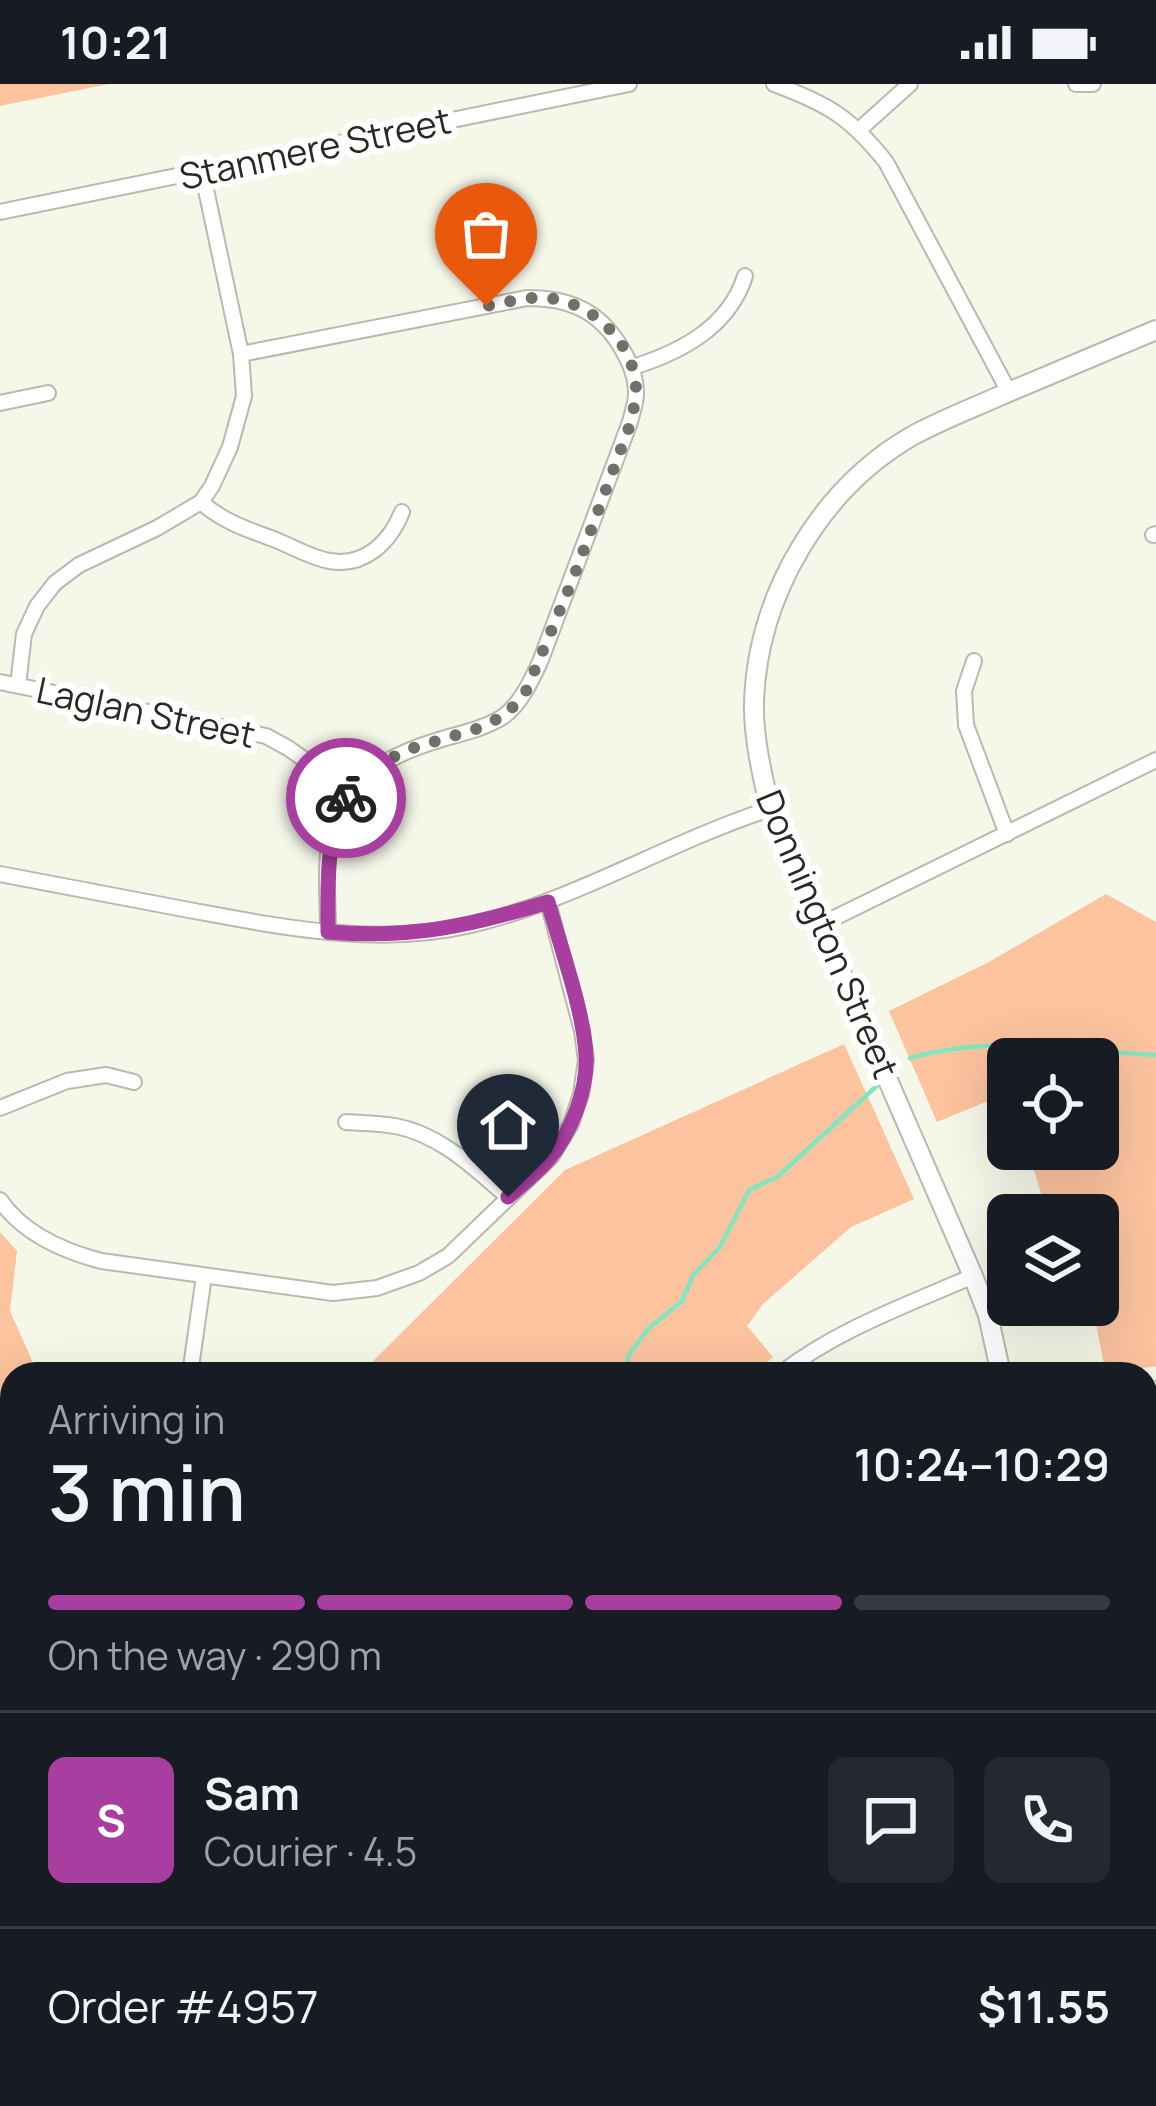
<!DOCTYPE html>
<meta charset="utf-8">
<style>
body{margin:0;font-family:Manrope,sans-serif;background:#242831;color:#f1f3f6;height:100vh;display:flex;flex-direction:column;font-size:45px;white-space:nowrap}
*{box-sizing:border-box;margin:0}
p{font-size:39px;color:#9ea1a6}
.icon{flex:none;width:66px;height:66px;fill:none;stroke:currentColor;stroke-width:2;stroke-linecap:round;stroke-linejoin:round}
.map{position:relative;flex:1;overflow:hidden}
.sheet{position:absolute;left:0px;top:1278px;width:1158px;height:744px;display:flex;flex-direction:column;background:#171b24;border-radius:36px 36px 0 0;box-shadow:0 12px 48px #0002}
.sheet>*{flex:none}
.fabs{position:absolute;left:987px;top:954px;display:grid;gap:24px}
.fabs a{display:grid;place-items:center;width:132px;height:132px;border-radius:18px;background:#171b24;box-shadow:0 12px 48px #0002;font-size:60px}
.pin{position:absolute;display:grid;place-items:center;width:102px;height:102px;color:#fff;margin:-123px -51px;border-radius:50% 50% 50% 0;rotate:-45deg;box-shadow:0 0 12px #0007}
.pin .icon{rotate:45deg}
.courier{position:absolute;display:grid;place-items:center;width:120px;height:120px;margin:-60px;border:9px solid #a73ea0;border-radius:50%;background:#fff;color:#222;box-shadow:0 3px 15px #0007}
.headline em{font-style:normal;font-weight:600}
.headline div{display:flex;flex-direction:column-reverse}
.headline{display:flex;align-items:center;justify-content:space-between;height:204px;padding:0 48px}
h1{font-size:78px;font-weight:600;line-height:90px}
.bar{display:grid;grid-template-columns:repeat(4,1fr);gap:18px 12px;align-content:center;height:144px;padding:0 48px}
.bar i{height:15px;border-radius:9px;background:#363941}
.bar .active{background:#a73ea0}
.bar p{grid-column:span 4}
.line{display:flex;align-items:center;gap:30px;padding:0 48px;border-top:3px solid #363941}
.line div{flex:1}
.round{display:grid;place-items:center;flex:none;width:126px;height:126px;border-radius:18px;background:#242831}
.status{display:flex;justify-content:space-between;align-items:center;height:84px;padding:0 60px;background:#171b24;direction:ltr}
.status svg{height:33px;fill:currentColor}
.map>svg:first-child{display:block}
.green{fill:#fcc39e}
.lines{fill:none;stroke-linecap:round;stroke-linejoin:round}
.stream{stroke:#81e6c0;stroke-width:4.5}
.minor-casing{stroke:#b9baad;stroke-width:18}
.tertiary-casing{stroke:#b9baad;stroke-width:22}
.minor{stroke:#fff;stroke-width:14}
.tertiary{stroke:#fff;stroke-width:18}
.done{stroke:#707169;stroke-width:12;stroke-dasharray:0 21.6}
.route{stroke:#a73ea0;stroke-width:15}
.labels{text-anchor:middle;dominant-baseline:central;stroke-width:12;stroke-linejoin:round;paint-order:stroke}
.street-label{font-size:36px;fill:#292924;stroke:#fff}
</style>
<div class="status"><b>10:21</b><svg viewBox="0 0 49 12"><path d="M0 12V9h3v3zM5 12V6h3v6zM10 12V3h3v9zM15 12V0h3v12zM26 1h20v11H26zM47 4h2v5h-2z"/></svg></div>
<div class="map">
<svg width="1156" height="2022" viewBox="0 0 1156 2022">
<rect width="100%" height="100%" fill="#f5f7e9"/>
<g class="green">
<polygon points="0,0 109,0 0,22"/>
<polygon points="1106,810 1156,838 1156,1282 1106,1290 1092,1221 1098,1221 1098,1131 1047,1131 1028,1065 1098,1065 1098,975 1008,975 1008,1015 1005,1010 937,1038 889,927 987,879"/>
<polygon points="844,960 914,1115 851,1143 763,1220 747,1242 773,1273 754,1290 360,1290 565,1086"/>
<polygon points="0,1148 17,1167 10,1227 38,1290 12,1290 12,1855 0,1851"/>
<polygon points="250,2010 755,2010 765,2022 256,2022"/>
</g>
<g class="lines">
<g class="stream">
<path d="M910,974C993,950 1072,966 1156,971"/>
<polyline points="627,1290 628,1272 648,1245 682,1217 693,1191 720,1163 749,1106 777,1093 880,999"/>
<polyline points="0,1636 12,1642"/>
<polyline points="388,2010 397,2022"/>
</g>
<g class="minor-casing">
<g id="minor">
<path d="M774,0C828,20 850,33 886,78L1009,308"/>
<polyline points="1076,0 1093,0"/>
<polyline points="860,45 910,0"/>
<polyline points="0,128 629,0"/>
<path d="M241,270L527,214C570,214 600,227 622,265C630,279 636,292 636,310C636,319 632,329 630,338L540,578C531,597 521,619 504,632C486,644 463,649 442,655C398,668 351,689 335,736C323,771 328,812 328,848"/>
<path d="M633,283C681,268 729,243 745,192"/>
<polyline points="0,319 48,309"/>
<path d="M201,418C223,438 249,446 276,456C293,463 312,474 330,477C365,483 390,458 402,428"/>
<polyline points="1153,451 1156,450"/>
<polyline points="974,577 964,607 966,641 1007,750"/>
<polyline points="0,598 266,652 288,664 349,707"/>
<polyline points="18,601 24,550 37,522 55,499 79,481 157,444 201,418 212,402 230,363 244,312 241,270 202,87"/>
<path d="M0,790C63,802 126,814 189,826C281,843 378,863 471,841C576,816 668,758 770,725"/>
<polyline points="820,841 1156,676"/>
<polyline points="0,1024 67,997 106,991 134,998"/>
<path d="M346,1038C362,1039 379,1039 395,1042C440,1050 475,1085 508,1113"/>
<path d="M0,1116C23,1150 63,1167 101,1177L333,1209L377,1204L419,1189L448,1172L551,1073L571,1040L581,1010L586,976L582,947L548,818"/>
<polyline points="190,1290 204,1192"/>
<path d="M780,1290C838,1245 907,1221 973,1192"/>
<polyline points="1146,1307 1156,1305"/>
<polyline points="944,2022 961,2010"/>
</g>
</g>
<g class="tertiary-casing">
<g id="tertiary">
<path d="M1001,1290L988,1231L973,1192L770,725C762,690 753,653 754,617C758,511 820,405 912,352C941,336 973,324 1004,310C1055,289 1105,267 1156,246"/>
<polyline points="1146,1801 1156,1821"/>
<polyline points="0,1954 12,1958"/>
<polyline points="98,2010 114,2022"/>
</g>
</g>
<use href="#minor" class="minor"/>
<use href="#tertiary" class="tertiary"/>
</g>
<g class="lines">
<path class="done" d="M346,714L349,707L387,676L410,665L476,645L506,631L526,607L573,495L631,338C632,329 636,318 636,309C637,263 597,222 554,215C531,211 508,218 486,222"/>
<path class="route" d="M346,714C325,756 328,802 328,848C410,855 470,842 548,818C561,865 583,924 586,971C588,1005 571,1049 549,1075C537,1089 522,1101 508,1113"/>
</g>
<g class="labels">
<g class="street-label">
<text transform="translate(315 64) rotate(-12)">Stanmere Street</text>
<text transform="translate(146 628) rotate(12)">Laglan Street</text>
<text transform="translate(828 850) rotate(67)">Donnington Street</text>
</g>
</g>
</svg>
<div class="fabs">
<a><svg class="icon" aria-label="locate" viewBox="0 0 24 24"><circle cx="12" cy="12" r="6"/><path d="M12 2v4M12 18v4M2 12h4M18 12h4"/></svg></a>
<a><svg class="icon" aria-label="layers" viewBox="0 0 24 24"><path d="M12 4l9 5-9 5-9-5zM3 14l9 5 9-5"/></svg></a>
</div>
<div class="pin" style="left:486px;top:222px;background:#ea580c"><svg class="icon" aria-label="bag" viewBox="0 0 24 24"><path d="M5 8h14l-1 12H6zM9 8a3 3 0 0 1 6 0"/></svg></div>
<div class="pin" style="left:508px;top:1113px;background:#1f2937"><svg class="icon" aria-label="home" viewBox="0 0 24 24"><path d="M3 11l9-7 9 7M6 9v11h12V9"/></svg></div>
<div class="courier" style="left:346px;top:714px"><svg class="icon" aria-label="bike" viewBox="0 0 24 24"><circle cx="6" cy="16" r="4"/><circle cx="18" cy="16" r="4"/><path d="M6 16l4-8h5l3 8M10 8l3 8H6M13 5h3"/></svg></div>
<section class="sheet">
<div class="headline"><div><h1>3 min</h1><p>Arriving in</p></div><em>10:24–10:29</em></div>
<div class="bar"><i class="active"></i><i class="active"></i><i class="active"></i><i></i><p>On the way · 290 m</p></div>
<div class="line" style="height:216px"><b class="round" style="background:#a73ea0;color:#fff">S</b><div><b>Sam</b><p>Courier · 4.5</p></div><a class="round"><svg class="icon" aria-label="chat" viewBox="0 0 24 24"><path d="M4 5h16v11H9l-5 4z"/></svg></a><a class="round"><svg class="icon" aria-label="phone" viewBox="0 0 24 24"><path d="M5 4h4l2 5-3 2q2 4 5 5l2-3 5 2v4C11 20 4 13 5 4z"/></svg></a></div>
<div class="line" style="height:156px"><div>Order #4957</div><b>$11.55</b></div>
</section>
</div>
